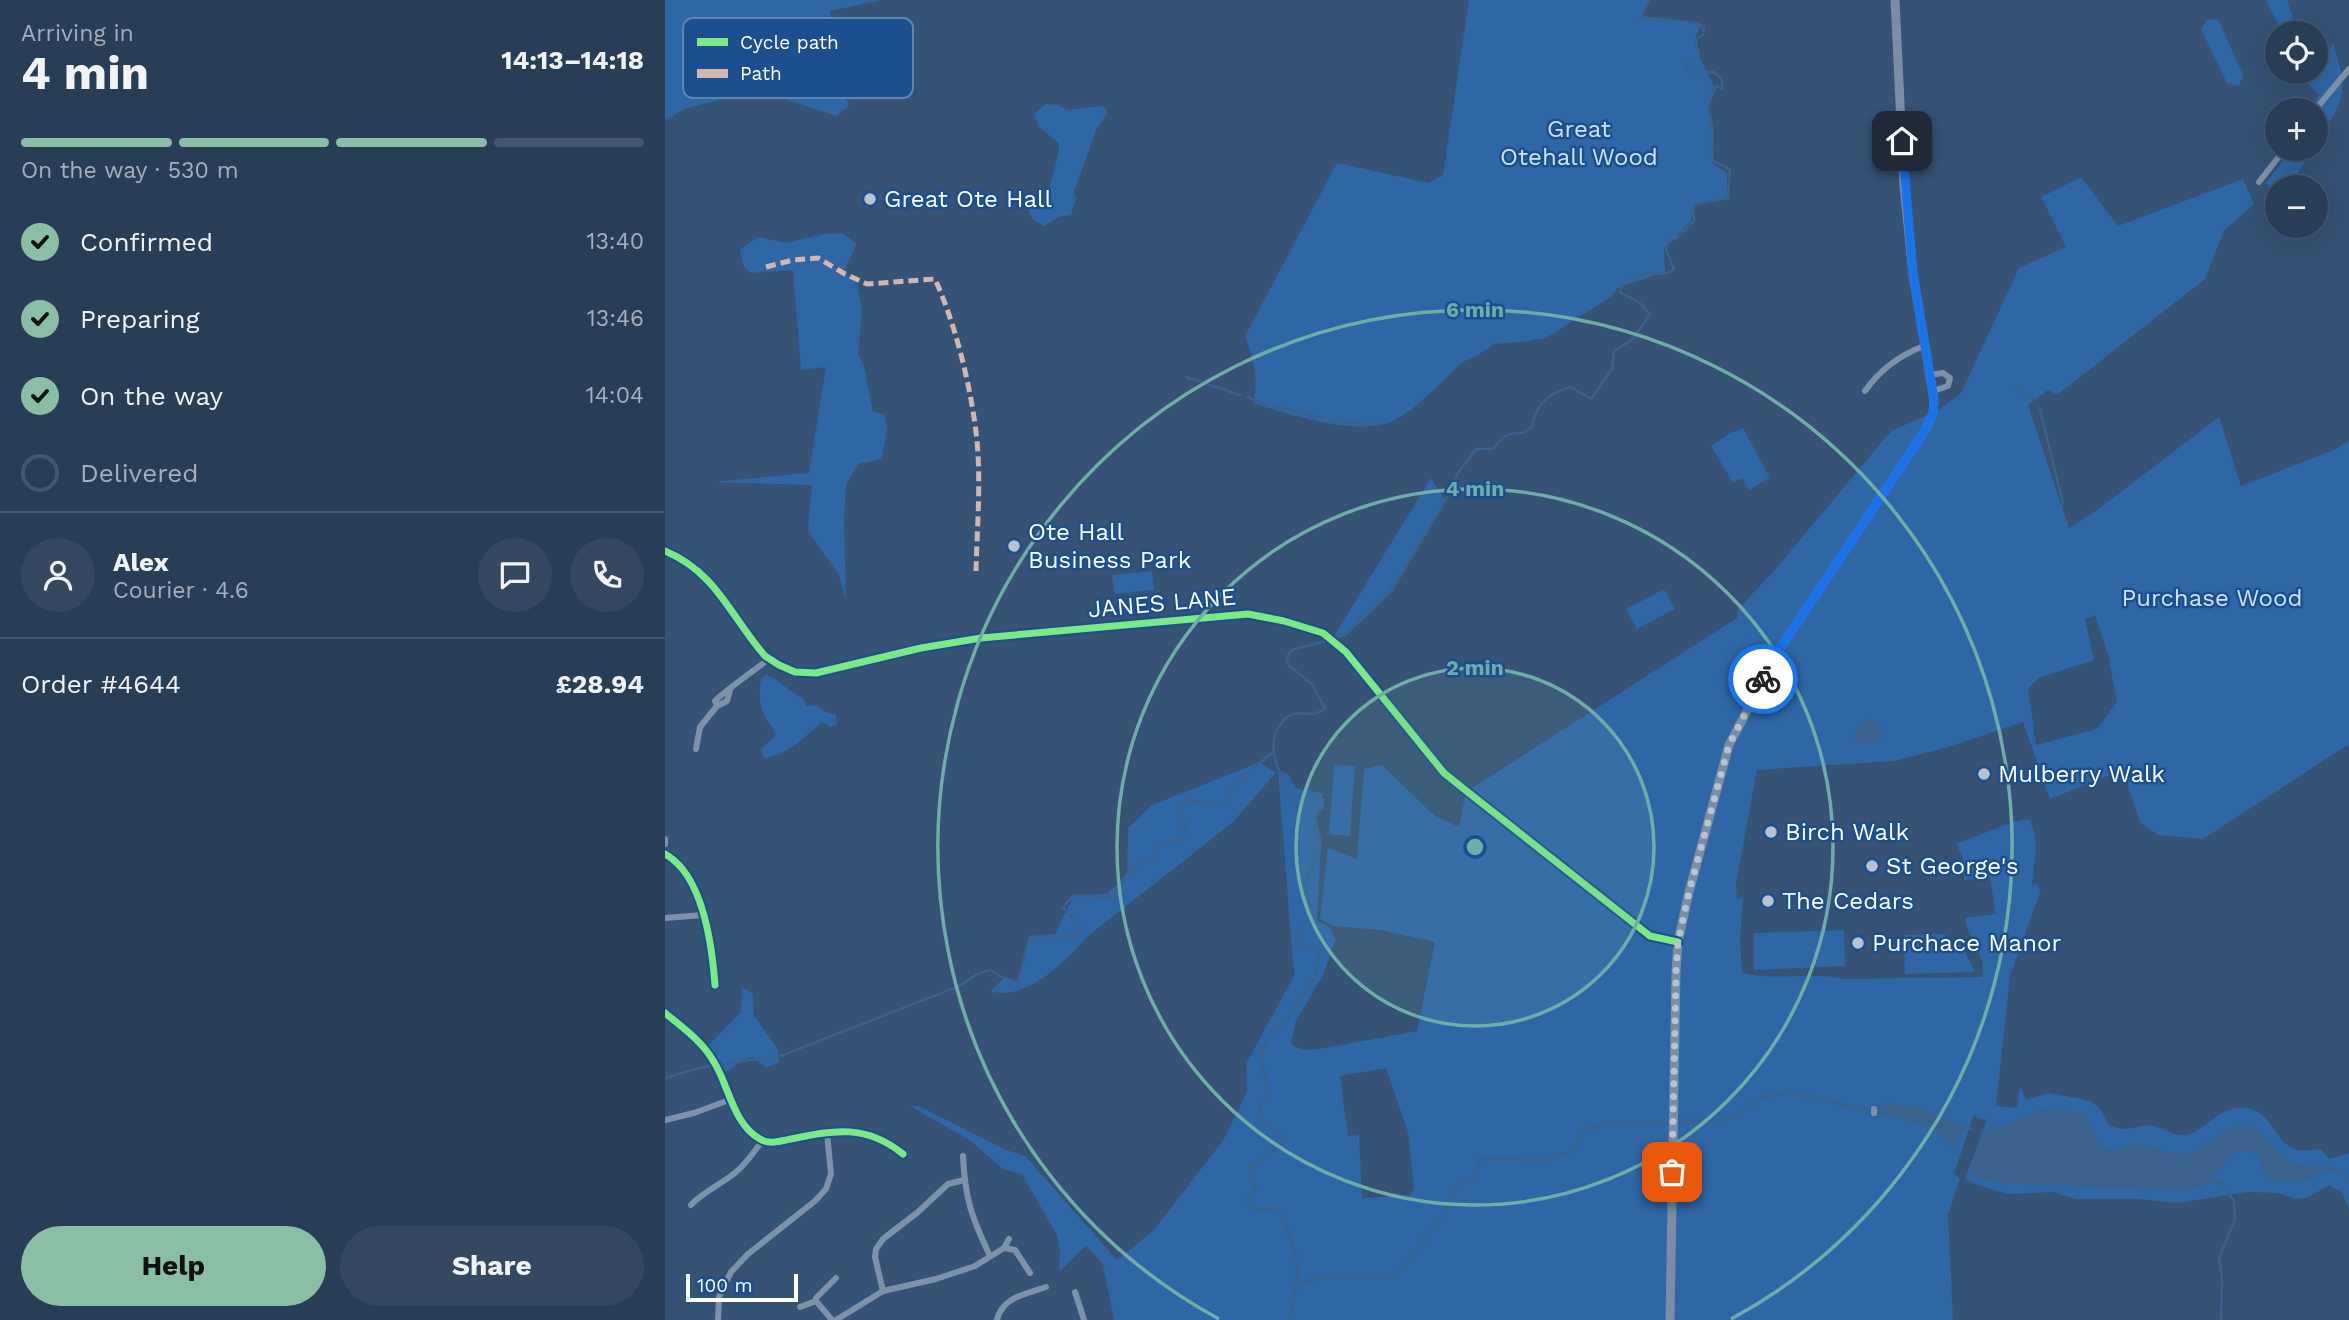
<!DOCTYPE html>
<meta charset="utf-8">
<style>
body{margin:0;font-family:"Work Sans",sans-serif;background:#344961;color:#f1f3f6;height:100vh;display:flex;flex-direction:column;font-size:26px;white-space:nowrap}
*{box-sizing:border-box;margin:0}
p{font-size:23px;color:#a5aeba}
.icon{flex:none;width:38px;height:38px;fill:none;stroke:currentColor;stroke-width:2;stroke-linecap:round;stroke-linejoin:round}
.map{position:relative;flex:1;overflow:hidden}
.drawer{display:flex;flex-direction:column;background:#283e57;width:665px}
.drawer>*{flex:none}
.controls{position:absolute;left:1600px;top:21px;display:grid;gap:14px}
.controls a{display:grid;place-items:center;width:63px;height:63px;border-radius:50%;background:#283e57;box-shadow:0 7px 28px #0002,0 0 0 2px #44576d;font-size:35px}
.scale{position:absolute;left:21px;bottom:18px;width:112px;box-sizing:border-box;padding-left:7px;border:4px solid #fff;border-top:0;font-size:19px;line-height:24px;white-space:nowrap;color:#fff;-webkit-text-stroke:5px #1b4f8f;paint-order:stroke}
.pin{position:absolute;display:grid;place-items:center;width:60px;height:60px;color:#fff;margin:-30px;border-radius:14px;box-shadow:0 4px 10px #0006}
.courier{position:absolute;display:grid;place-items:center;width:70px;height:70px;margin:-35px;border:5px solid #1a73e8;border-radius:50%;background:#fff;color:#222;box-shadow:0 2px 9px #0007}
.head em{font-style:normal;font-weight:700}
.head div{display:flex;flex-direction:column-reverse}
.head{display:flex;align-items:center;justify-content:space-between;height:119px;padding:0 21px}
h1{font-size:46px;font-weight:700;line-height:52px}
.bar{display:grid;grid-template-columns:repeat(4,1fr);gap:10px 7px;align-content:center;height:84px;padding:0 21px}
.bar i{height:9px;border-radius:5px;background:#44576d}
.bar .selected{background:#8abfa5}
.bar p{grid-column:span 4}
.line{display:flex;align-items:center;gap:18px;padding:0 21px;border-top:2px solid #44576d}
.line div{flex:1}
.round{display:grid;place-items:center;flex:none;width:74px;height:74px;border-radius:37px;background:#344961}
ol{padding:0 21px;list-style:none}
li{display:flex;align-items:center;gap:21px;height:77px}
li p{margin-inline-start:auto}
li .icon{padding:7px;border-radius:50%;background:#8abfa5;color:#111;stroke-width:4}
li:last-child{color:#a5aeba}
li i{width:38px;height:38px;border:4px solid #44576d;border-radius:50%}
.action{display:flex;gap:14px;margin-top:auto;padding:14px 21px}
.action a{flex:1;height:80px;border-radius:42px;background:#8abfa5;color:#111;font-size:28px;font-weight:700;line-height:80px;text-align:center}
.action a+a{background:#344961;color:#f1f3f6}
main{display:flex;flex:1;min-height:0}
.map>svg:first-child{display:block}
.green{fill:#2f66a5;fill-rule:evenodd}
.water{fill:#3b618d}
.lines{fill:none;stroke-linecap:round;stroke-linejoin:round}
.stream{stroke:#3b618d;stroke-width:2.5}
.street{stroke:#7d92a8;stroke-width:6}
.secondary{stroke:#798da4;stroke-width:9}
.quiet{stroke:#d1b7ad;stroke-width:5;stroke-dasharray:10 5;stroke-linecap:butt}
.cycleway-casing{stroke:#1b4f8f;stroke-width:11}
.cycleway{stroke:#7ce984;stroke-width:7}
.done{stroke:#b9c2ce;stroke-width:7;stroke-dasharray:0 12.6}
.route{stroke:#1a73e8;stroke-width:9}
.ring{fill:none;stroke:#6fada8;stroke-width:3.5}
.poi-dot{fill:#b9c2ce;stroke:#1b4f8f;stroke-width:2.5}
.labels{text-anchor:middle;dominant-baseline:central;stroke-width:5;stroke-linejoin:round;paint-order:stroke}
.park-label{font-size:24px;fill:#cfe3fa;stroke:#1b4f8f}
.poi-label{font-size:24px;fill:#fff;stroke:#1b4f8f;text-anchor:start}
.street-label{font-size:24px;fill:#fff;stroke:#1b4f8f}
.key{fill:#1b4f8f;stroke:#5f84b1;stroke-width:2}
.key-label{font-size:19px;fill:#fff}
.centre{fill:#6fada8;stroke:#1b4f8f;stroke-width:3.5}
.ring-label{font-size:21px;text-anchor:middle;font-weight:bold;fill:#6fada8;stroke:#1b4f8f;stroke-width:5;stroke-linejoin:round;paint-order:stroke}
</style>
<main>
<section class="drawer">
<div class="head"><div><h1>4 min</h1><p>Arriving in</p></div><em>14:13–14:18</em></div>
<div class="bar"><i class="selected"></i><i class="selected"></i><i class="selected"></i><i></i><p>On the way · 530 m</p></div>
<ol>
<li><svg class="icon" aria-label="check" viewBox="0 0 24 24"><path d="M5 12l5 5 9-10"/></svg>Confirmed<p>13:40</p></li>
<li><svg class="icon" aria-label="check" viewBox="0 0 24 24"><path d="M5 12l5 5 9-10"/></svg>Preparing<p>13:46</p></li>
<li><svg class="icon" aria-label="check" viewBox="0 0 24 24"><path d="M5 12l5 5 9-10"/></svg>On the way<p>14:04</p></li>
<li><i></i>Delivered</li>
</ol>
<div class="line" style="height:126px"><a class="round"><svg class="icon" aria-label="person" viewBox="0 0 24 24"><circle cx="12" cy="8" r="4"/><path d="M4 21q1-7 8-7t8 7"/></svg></a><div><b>Alex</b><p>Courier · 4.6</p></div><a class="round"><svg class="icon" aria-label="chat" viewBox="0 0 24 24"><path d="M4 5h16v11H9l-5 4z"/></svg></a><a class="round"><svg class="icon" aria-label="phone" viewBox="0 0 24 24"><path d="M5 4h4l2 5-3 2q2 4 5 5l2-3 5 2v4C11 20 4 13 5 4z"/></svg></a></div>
<div class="line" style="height:91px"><div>Order #4644</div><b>£28.94</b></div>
<div class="action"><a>Help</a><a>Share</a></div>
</section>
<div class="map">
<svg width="1684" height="1320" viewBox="0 0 1684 1320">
<rect width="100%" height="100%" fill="#365274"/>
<g class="green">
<polygon points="0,0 217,0 165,11 168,85 181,97 184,106 171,116 120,99 100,89 22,108 0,120"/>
<path d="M804,0H984L974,18L1036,24C1034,29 1031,36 1030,41C1029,49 1046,80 1051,90L1042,110L1047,130V163L1062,173V199L1028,206L1026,221L999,249L1000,272L952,288L947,296L881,338L857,342L828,344C818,355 803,357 792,367C772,386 754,407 730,420C697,438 622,414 588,403C594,379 589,359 580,336L672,163L764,183L778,175Z"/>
<polygon points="1601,0 1622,0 1633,33 1617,33"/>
<polygon points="1553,19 1578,75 1574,86 1562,83 1536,29 1542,20"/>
<path d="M1668,43C1684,93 1680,101 1650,144V110H1646L1654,94L1638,79L1635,72H1650V58L1656,64Z"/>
<polygon points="381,104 393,105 403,110 438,106 443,112 432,128 409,191 411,199 406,215 394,217 379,226 368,220 362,207 380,204 394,152 394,143 374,127 369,114"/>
<polygon points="1627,149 1647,149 1625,187 1612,187 1612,199 1601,183"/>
<path d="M1416,177L1453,226L1578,179L1589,204L1559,231L1540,279L1392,395L1383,390L1363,405L1404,528L1432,510L1554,417L1576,486L1669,450L1684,440V744L1538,839L1493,835L1475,822L1461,780L1466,776L1463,768L1385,799L1358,722L1283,747L1229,761L1092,770L1071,884L1072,900L1078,897L1075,941L1077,973C1111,981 1147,972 1181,979L1317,977C1322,957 1303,939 1300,918L1331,914L1325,878L1299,880L1298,858L1291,844L1348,822L1364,819C1376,840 1369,862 1367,885L1371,883L1376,890L1345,976L1331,1106L1352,1108L1355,1087L1361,1100L1384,1093L1426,1101L1436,1110L1444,1125C1449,1126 1455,1129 1460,1129C1469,1129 1477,1124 1487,1126C1501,1128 1513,1140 1528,1133C1546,1123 1558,1105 1580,1108C1610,1112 1609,1146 1634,1150C1641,1151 1649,1149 1656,1149L1664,1159L1684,1153V1209L1676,1190L1670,1189L1665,1185L1641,1198L1632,1199L1612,1193L1582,1192L1513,1203L1474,1199H1411L1387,1192L1343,1194L1315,1186L1300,1179L1322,1120L1312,1118L1309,1114L1289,1174L1295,1178L1283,1215L1288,1320H449L438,1264L421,1246L394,1272L395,1252L392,1235L357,1174L338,1169L306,1141L245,1106H254L341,1150L360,1156L452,1260L489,1230L559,1139L582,1092L581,1064L629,976L613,770L623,774L631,788L657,793L659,809L650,816L656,844L652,921L664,927L671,939L658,975L630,1023L626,1043L630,1047L641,1050L654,1049L752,1031L770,942L716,930L669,926L655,919L663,848L692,859L699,769L717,765L770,816L794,827L801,792L1072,618L1073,609L1108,572L1226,431L1272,411L1296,393L1354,268L1401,247L1376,197ZM1430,615L1443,655L1452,702L1432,729L1371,745L1363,688L1374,678L1429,660L1420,619ZM721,1068L743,1132L749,1188L745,1195L697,1198L694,1135L683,1136L675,1076Z"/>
<path d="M177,233L191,243C190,253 183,260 180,270L163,263L192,281L188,287L192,284L197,311L193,354L199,366L208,412L219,414L222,429L217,459L193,464L181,485L179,521L181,601L174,575L143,531L147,485L47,482L144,473L161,367L136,370L128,270L86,273L78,265L75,249L94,237L121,243L159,234Z"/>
<polygon points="1078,428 1105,478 1084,490 1077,478 1068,483 1046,446 1065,433"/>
<path d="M766,478L780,501C753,545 716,622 666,641Z"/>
<polygon points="487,571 489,590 450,594 447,575"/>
<polygon points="999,589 1010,609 972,629 961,609"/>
<path d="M101,675C114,678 124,693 138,698L141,706L151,705L158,711L171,715L172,725L166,727L157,722L129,746L113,755L99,758L96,749L111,735C108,727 103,722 99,715C94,705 94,690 96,680Z"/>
<path d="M595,762L611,773L567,823L423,936C403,959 377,985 347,992C340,994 332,992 325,992L339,978L353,981L365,937L390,935L409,895L442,894L462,874L463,828L487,805Z"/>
<polygon points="669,765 690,766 685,836 664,834"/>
<polygon points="1179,930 1180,966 1089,970 1089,933"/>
<polygon points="1280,934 1281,942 1295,942 1310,972 1240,974 1239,935"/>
<polygon points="77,987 88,994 89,1015 112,1048 114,1062 101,1068 88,1057 77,1060 60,1073 43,1046 76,1012"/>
</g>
<g class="water">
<polygon points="1202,719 1209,721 1217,728 1215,742 1191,743 1187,737 1194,724"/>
<polygon points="1216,1103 1248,1106 1303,1128 1293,1134 1291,1149 1267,1128 1214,1113"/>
<path d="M1377,1109L1420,1113L1435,1145L1448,1151C1454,1149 1462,1144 1469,1144C1487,1143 1503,1157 1522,1153C1544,1149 1562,1119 1586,1127C1591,1129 1599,1137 1603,1141C1626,1165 1631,1168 1664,1166L1666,1169L1639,1182L1602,1181L1593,1154L1575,1150L1565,1156L1545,1182L1523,1191L1332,1183L1305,1174L1317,1130L1338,1126Z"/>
</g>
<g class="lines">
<g class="stream">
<polyline points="521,377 575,395"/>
<polyline points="1351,388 1369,399"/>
<polyline points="583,397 595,403 675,422 714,424"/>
<polyline points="1375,409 1398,504"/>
<path d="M670,638L680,635L727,590L780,501L792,474L811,449H828C838,437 842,432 858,433L867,427C870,405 885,392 906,387L926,399L947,369L949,351L968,339L985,314L975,303L955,292L956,285L971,275L1003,273L1009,269L1001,250L1002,242L1013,237L1029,221L1028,206L1031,204L1063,198L1065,171L1060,166L1049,162C1046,153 1048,143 1048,133C1047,115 1035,100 1052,86L1058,89L1056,78L1049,72H1025L1020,67L1024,60L1034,57L1031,39L1038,35L1039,27L1031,23L978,17L976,14L985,0"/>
<polyline points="0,1078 38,1067 118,1055 297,985 312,974 325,970 339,978 353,982 365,937 390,935 408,937 415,928 398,907 409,895 446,898 462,874 487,857 494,845 517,840 522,832 512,809 519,800 556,806 577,777 608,752"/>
<polyline points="1012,1121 1058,1120 1073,1116 1095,1098 1125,1092 1214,1113"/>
<polyline points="1303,1128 1307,1129"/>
<polyline points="1666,1169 1678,1174 1684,1181"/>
<polyline points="1545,1182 1556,1182 1569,1201 1570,1220 1554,1258 1557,1278 1556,1320"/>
<polyline points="632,1285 658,1277 729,1277 781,1213 787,1190 808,1176 816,1159 853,1158 872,1163 892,1155 908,1152 918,1130 945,1123 1004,1122"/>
<path d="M625,1320C627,1301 634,1284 632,1264C631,1246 620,1228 615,1210L589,1209L583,1200L591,1190L584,1165L593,1162L621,1141L598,1122L595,1108L603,1090L595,1054L609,1028L622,1021L651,974L654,949L639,945L630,938L647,913L640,884L656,844L650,816L659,800L653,796L631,805C620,783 599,753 613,728C616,722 622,716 629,714C642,711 646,718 660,709L647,684L624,666L621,658L627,650L664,640"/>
</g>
<g class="street">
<polyline points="1650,110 1684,69"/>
<polyline points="1594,182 1620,149"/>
<polyline points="1265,375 1278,373 1285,378 1283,386 1268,391"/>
<path d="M1200,391C1214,371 1235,355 1259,346"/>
<path d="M65,690L62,701L52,706L50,701C54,695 95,666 104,659"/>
<polyline points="31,749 35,727 52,706"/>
<polyline points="0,839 0,844"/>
<path d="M0,854C38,875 47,945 50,985"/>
<polyline points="0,918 38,915"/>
<path d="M0,1013C18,1028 37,1041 49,1062C64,1086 68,1124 95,1139C104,1145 116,1141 126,1139C170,1130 201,1124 238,1154"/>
<polyline points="1209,1113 1209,1109"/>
<polyline points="0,1120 29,1113 67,1099"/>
<path d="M298,1156C300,1199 307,1218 325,1256"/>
<path d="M26,1205C39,1191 57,1184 71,1172C82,1163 89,1152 97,1141"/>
<polyline points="339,1248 350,1250 365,1273"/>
<polyline points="218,1291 210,1257 211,1249 218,1239 253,1212 283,1184 299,1180"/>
<polyline points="410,1292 419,1320"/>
<polyline points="135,1307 151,1301"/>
<polyline points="53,1320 54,1297 66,1272 83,1254 150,1201 161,1189 166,1174 162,1133"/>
<polyline points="167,1320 151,1301 151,1298 171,1278"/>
<polyline points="171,1320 218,1291 271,1279 310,1266 339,1248 344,1239"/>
<path d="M332,1320C337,1297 361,1294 381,1287"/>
</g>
<g class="secondary">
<path d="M0,551C52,573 65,616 100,656L114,665L130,672L151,673L256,648L316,638L583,614L619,621L658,633L681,652L779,773L804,793L985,936L1013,942"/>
<polyline points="1005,1320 1011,972 1013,942 1024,892 1064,745 1114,650 1259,432 1268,414 1269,400 1248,274 1239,185 1230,0"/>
</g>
<path class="quiet" d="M101,267L128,260L153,258L180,274L202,284L270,279C291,325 307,391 312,441C316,485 312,528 311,571"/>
<g class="cycleway-casing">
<g id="cycleway">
<path d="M0,551C52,573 65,616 100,656L114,665L130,672L151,673L256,648L316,638L583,614L619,621L658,633L681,652L779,773L804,793L985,936L1013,942"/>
<path d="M0,854C38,875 47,945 50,985"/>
<path d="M0,1013C18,1028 37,1041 49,1062C64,1086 68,1124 95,1139C104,1145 116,1141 126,1139C170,1130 201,1124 238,1154"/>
</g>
</g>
<use href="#cycleway" class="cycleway"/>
</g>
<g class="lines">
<polyline class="done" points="1007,1172 1011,972 1013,942 1024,892 1064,745 1098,679"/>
<polyline class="route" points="1098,679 1114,650 1259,432 1268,414 1269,400 1248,274 1237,141"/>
</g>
<circle cx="810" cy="847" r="179" fill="#6fada8" fill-opacity=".12"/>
<g class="ring">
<circle cx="810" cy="847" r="179"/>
<circle cx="810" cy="847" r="358"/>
<path d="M554 1319A537 537 0 1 1 1066 1319"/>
</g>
<g class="poi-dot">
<circle cx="205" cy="199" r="7"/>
<circle cx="349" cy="546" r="7"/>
<circle cx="1319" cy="774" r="7"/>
<circle cx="1106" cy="832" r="7"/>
<circle cx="1207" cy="866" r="7"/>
<circle cx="1103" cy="901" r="7"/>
<circle cx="1193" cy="943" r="7"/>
</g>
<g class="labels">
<g class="park-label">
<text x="914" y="129">Great<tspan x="914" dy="28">Otehall Wood</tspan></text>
<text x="1547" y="598">Purchase Wood</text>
</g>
<g class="poi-label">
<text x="219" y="199">Great Ote Hall</text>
<text x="363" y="532">Ote Hall<tspan x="363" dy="28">Business Park</tspan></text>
<text x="1333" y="774">Mulberry Walk</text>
<text x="1120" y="832">Birch Walk</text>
<text x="1221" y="866">St George's</text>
<text x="1117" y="901">The Cedars</text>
<text x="1207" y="943">Purchace Manor</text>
</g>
<g class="street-label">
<text transform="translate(497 603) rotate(-5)">JANES LANE</text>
</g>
</g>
<rect x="18" y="18" width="230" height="80" rx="10" class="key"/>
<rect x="32" y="38" width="31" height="8" fill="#7ce984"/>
<rect x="32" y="69" width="31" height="9" fill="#d1b7ad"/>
<g class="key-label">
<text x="75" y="49">Cycle path</text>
<text x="75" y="80">Path</text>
</g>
<circle cx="810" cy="847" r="10" class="centre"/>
<g class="ring-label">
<text x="810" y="317">6 min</text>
<text x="810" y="496">4 min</text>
<text x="810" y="675">2 min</text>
</g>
</svg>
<div class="controls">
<a><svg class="icon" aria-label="locate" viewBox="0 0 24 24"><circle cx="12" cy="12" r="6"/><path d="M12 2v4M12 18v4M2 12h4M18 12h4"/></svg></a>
<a>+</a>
<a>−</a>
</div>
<div class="scale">100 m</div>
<div class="pin" style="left:1007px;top:1172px;background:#ea580c"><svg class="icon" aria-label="bag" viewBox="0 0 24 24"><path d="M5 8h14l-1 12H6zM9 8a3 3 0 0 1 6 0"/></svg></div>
<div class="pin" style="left:1237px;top:141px;background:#1f2937"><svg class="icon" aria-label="home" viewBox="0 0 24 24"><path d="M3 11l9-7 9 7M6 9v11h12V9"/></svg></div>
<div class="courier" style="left:1098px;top:679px"><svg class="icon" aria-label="bike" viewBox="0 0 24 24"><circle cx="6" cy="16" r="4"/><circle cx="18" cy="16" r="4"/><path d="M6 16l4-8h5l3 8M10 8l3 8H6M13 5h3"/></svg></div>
</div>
</main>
